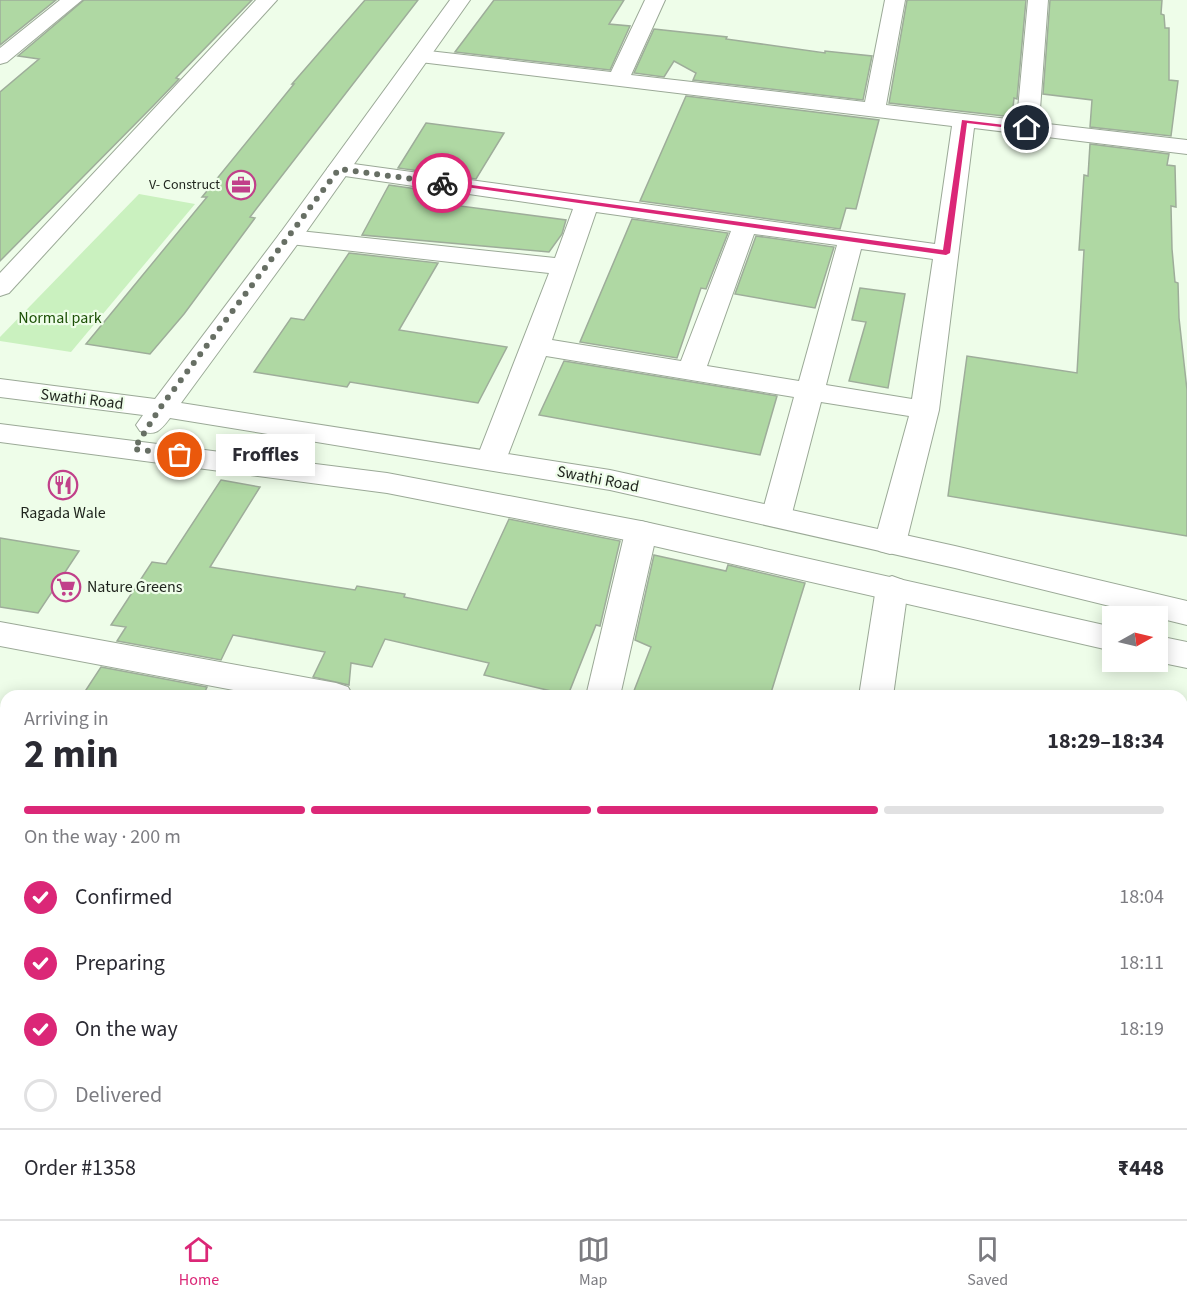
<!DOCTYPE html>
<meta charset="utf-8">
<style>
body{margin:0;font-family:"Source Sans 3",sans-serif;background:#f2f2f3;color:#2b2b33;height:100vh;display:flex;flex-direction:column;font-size:22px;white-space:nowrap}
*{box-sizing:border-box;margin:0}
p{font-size:20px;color:#7c7c81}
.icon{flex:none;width:33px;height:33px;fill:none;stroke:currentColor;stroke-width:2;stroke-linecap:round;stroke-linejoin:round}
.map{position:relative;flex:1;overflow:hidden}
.panel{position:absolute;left:0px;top:690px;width:1188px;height:530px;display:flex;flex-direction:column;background:#fff;border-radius:18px 18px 0 0;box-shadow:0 3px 15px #0003}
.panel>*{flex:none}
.needle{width:39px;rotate:82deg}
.tools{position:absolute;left:1102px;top:606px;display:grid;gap:12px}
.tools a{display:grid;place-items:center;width:66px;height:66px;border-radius:0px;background:#fff;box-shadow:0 3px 15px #0003;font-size:30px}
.pin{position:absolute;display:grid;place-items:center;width:51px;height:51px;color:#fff;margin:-26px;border:3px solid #fff;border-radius:50%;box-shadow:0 2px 6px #0007}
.courier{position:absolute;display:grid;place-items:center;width:60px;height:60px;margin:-30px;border:4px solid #db2777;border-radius:50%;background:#fff;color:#222;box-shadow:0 2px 8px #0007}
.bubble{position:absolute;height:42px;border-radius:0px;background:#fff;box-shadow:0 3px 15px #0003;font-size:20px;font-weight:700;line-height:42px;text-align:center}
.head em{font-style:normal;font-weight:700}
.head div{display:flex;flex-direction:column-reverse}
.head{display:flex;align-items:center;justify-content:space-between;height:102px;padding:0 24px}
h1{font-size:39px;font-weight:700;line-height:45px}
.bar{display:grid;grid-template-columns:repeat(4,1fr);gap:9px 6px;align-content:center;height:72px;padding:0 24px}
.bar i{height:8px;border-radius:4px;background:#e1e1e2}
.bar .selected{background:#db2777}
.bar p{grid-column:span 4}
.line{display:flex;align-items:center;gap:15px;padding:0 24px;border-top:2px solid #e1e1e2}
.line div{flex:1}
ol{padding:0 24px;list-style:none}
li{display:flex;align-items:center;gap:18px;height:66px}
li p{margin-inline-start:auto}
li .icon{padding:6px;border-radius:50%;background:#db2777;color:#fff;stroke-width:4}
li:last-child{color:#7c7c81}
li i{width:33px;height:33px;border:3px solid #e1e1e2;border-radius:50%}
.dock{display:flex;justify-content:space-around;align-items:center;height:84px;border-top:2px solid #e1e1e2;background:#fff;font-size:16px;color:#7c7c81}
.dock a{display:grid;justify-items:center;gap:3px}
.dock .selected{color:#db2777}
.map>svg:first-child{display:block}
.green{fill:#caf1bf}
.building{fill:#afd8a3;stroke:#9ead9a;stroke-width:1.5}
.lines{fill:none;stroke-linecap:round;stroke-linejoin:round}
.minor-casing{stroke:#9ba997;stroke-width:2}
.tertiary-casing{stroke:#9ba997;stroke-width:2}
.minor{fill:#fff;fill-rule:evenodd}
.tertiary{fill:#fff;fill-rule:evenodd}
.route{fill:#db2777}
.done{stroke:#676f64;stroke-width:6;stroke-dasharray:0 10.8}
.labels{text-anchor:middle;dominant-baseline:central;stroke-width:4.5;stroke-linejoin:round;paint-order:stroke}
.far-poi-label{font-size:14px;fill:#1e231c;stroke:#eefde9;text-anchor:end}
.park-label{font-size:16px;fill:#1c5006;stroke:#eefde9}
.street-label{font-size:16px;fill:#1e231c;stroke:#eefde9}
.poi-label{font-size:16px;fill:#1e231c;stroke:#eefde9}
</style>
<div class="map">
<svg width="1187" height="1219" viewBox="0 0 1187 1219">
<rect width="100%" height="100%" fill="#eefde9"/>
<polygon class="green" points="139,194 195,204 71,352 0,341 0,337"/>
<g class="building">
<polygon points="0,0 56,0 0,45"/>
<polygon points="84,0 252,0 176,78 179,79 154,105 0,261 0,92 39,59 18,56"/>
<polygon points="365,0 418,0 250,217 255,218 184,314 150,354 86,344 207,197 202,197 294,84 292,84"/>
<polygon points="494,0 624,0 609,24 630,26 610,70 455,52"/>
<polygon points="907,0 1026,0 1017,99 1014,98 1012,117 889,103"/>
<polygon points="1050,0 1162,0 1161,14 1164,15 1165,28 1169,28 1169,80 1178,81 1171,136 1090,127 1092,100 1043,94"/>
<polygon points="654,29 727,37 726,39 825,53 825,51 872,56 863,100 693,80 696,73 674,61 664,77 634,73"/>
<polygon points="686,96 879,120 856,209 846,208 840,229 640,201"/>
<polygon points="426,123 504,133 476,179 398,168"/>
<polygon points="1090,144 1169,154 1167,165 1175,166 1176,207 1171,206 1172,249 1175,282 1178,283 1179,318 1187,390 1187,536 948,496 967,356 1077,373 1084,250 1079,250 1084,175 1088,176"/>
<polygon points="389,185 466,196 460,206 566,220 562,234 549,252 362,235"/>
<polygon points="632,219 728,233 706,289 701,288 677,358 580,342"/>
<polygon points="756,236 834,247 815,308 735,294"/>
<polygon points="349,253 438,263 399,330 507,347 478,403 350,382 347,387 254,372 291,318 304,320"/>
<polygon points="860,288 905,294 888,388 849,381 866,322 852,320"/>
<polygon points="564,361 777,396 760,455 539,415"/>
<polygon points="221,480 260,487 210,567 355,590 357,586 405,594 404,597 467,610 509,519 620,541 600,626 596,625 568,695 484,675 489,663 385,639 372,667 351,663 349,685 313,677 325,652 233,635 221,660 117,641 126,627 111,625 152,562 166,564"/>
<polygon points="0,538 79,551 38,613 0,607"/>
<polygon points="654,555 726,571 728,565 805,583 770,696 632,696 651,647 635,640"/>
<polygon points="101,667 207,687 203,696 82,696"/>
</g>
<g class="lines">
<g class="minor-casing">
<g id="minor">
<polygon points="60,0 82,0 7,62 0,64 0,48"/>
<polygon points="256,0 277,0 9,293 0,296 0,273"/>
<path d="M645,0H665L631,75L865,102L885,0H905L886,105L1017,120L1028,0H1048L1039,123L1187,140V154L974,128L939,410L906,543L901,551L890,554L879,551L874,543L909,416L821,402L791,517L787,524L776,527L765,524L761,517L794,397L546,356L506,460L501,467L491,470L481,467L476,460L549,273L290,244L281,242L278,237L281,232L290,230L555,258L573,209L331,174L327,169L331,164L339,162L935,244L952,126L420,62L413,60L410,56L413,52L420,50L611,72ZM596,212L731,231L681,361L552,340ZM754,234L837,245L799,381L707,366ZM861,249L933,259L912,399L826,385Z"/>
<polygon points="641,521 652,524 657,532 620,696 586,696 625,532 630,524"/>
<polygon points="892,576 903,580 908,588 893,696 859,696 876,588 881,580"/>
<polygon points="0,622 336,683 348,687 353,696 265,696 0,646"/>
<polygon points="1182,1031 1187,1032 1187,1072 1182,1071"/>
<polygon points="430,1214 476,1214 474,1219 428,1219"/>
<polygon points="792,1214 838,1214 837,1219 791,1219"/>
</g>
</g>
<g class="tertiary-casing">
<g id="tertiary">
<path d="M450,0H470L299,242L181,403L610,470L955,546L1187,601V625L955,568L610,490L170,418C160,431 156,436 140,431L136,425L143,415L0,397V379L155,399L281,232Z"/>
<polygon points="0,424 387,473 641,521 1113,627 1113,651 641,543 387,493 0,442"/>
<polygon points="1158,636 1187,642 1187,668 1158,662"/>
</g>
</g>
<use href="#minor" class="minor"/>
<use href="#tertiary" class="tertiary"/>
</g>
<polygon class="route" points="962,120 1030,128 1027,130 967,123 950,253 946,255 438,183 442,181 943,250"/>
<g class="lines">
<polyline class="done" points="180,455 134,449 160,408 339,169 442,183"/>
</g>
<defs>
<g id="office-ring" transform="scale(1.5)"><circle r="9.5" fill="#eefde9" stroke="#c1408a" stroke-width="1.5"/><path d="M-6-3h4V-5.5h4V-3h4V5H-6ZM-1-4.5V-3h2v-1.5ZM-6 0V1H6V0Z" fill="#c1408a"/></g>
<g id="restaurant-ring" transform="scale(1.5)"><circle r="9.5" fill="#eefde9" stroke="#c1408a" stroke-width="1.5"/><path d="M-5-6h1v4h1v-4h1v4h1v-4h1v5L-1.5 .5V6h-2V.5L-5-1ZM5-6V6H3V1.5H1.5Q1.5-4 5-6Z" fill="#c1408a"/></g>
<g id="supermarket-ring" transform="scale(1.5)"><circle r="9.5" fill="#eefde9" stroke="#c1408a" stroke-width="1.5"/><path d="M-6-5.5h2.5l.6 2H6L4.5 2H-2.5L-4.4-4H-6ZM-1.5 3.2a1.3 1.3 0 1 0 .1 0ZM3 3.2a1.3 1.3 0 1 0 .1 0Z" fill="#c1408a"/></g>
</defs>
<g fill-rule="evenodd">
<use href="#office-ring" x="241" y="185"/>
<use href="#restaurant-ring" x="63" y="485"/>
<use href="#supermarket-ring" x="66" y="587"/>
</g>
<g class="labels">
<g class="far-poi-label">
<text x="220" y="185">V- Construct</text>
</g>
<g class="park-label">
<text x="60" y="318">Normal park</text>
</g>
<g class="street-label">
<text transform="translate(82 399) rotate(7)">Swathi Road</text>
<text transform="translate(598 479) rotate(11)">Swathi Road</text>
</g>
<g class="poi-label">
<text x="63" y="513">Ragada Wale</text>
<text x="87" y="587" text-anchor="start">Nature Greens</text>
</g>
</g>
</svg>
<div class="tools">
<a><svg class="needle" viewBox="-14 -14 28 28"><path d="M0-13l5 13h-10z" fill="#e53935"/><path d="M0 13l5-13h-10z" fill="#7c7c81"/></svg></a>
</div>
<div class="pin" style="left:180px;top:455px;background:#ea580c"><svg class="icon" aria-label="bag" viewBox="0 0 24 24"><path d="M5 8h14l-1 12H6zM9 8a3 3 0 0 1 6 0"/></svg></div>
<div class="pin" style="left:1027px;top:128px;background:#1f2937"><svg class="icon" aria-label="home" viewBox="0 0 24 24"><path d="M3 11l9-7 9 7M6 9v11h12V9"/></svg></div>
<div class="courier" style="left:442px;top:183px"><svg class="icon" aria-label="bike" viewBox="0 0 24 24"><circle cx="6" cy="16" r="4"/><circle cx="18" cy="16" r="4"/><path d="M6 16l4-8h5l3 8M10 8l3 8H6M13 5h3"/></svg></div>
<div class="bubble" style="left:216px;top:434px;width:99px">Froffles</div>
<section class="panel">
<div class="head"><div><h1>2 min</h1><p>Arriving in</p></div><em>18:29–18:34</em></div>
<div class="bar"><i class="selected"></i><i class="selected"></i><i class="selected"></i><i></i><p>On the way · 200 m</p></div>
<ol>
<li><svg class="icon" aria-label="check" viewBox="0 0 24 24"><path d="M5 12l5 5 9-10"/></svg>Confirmed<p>18:04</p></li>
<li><svg class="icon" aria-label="check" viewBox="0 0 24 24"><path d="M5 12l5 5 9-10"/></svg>Preparing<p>18:11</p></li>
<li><svg class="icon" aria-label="check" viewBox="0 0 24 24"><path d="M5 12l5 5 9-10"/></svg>On the way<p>18:19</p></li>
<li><i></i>Delivered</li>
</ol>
<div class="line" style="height:78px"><div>Order #1358</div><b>₹448</b></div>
</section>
</div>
<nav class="dock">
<a class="selected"><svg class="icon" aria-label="home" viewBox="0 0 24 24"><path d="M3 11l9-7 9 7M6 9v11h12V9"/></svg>Home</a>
<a><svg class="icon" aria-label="map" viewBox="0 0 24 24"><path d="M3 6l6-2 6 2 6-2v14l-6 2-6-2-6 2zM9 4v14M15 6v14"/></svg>Map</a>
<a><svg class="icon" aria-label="saved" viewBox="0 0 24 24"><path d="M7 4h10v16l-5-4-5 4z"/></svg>Saved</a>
</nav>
